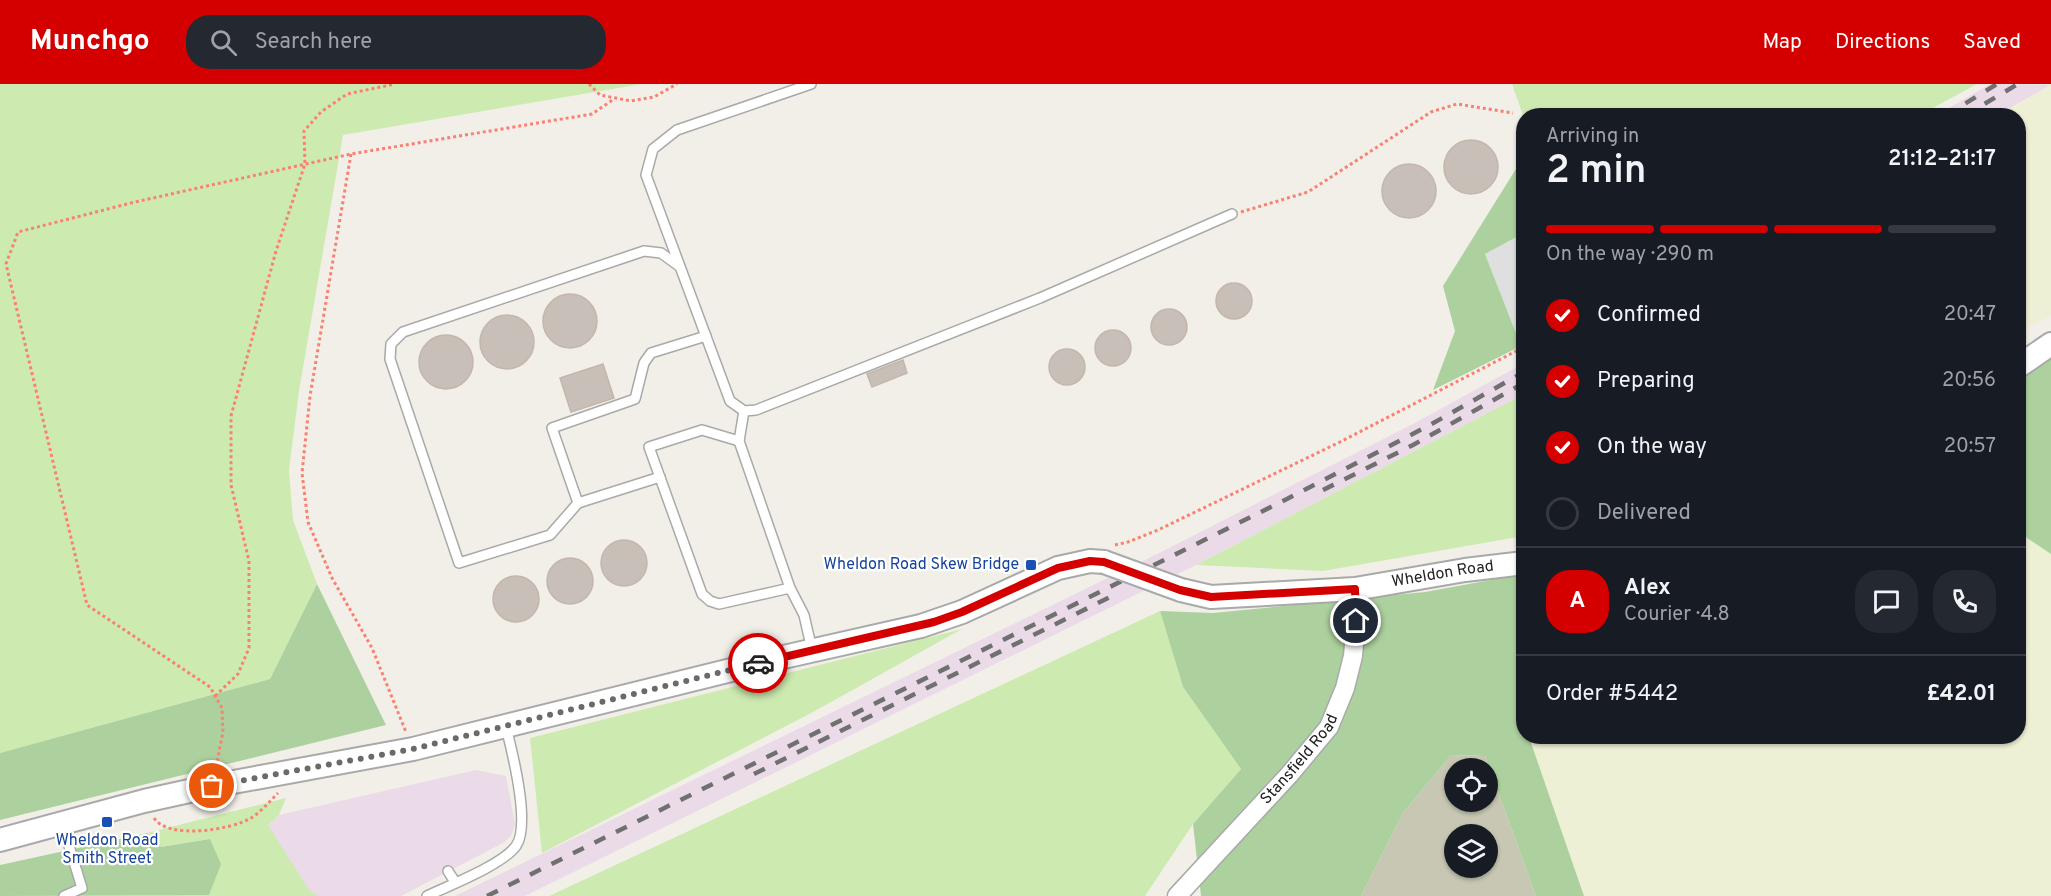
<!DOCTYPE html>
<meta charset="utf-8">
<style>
body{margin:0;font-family:Overpass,sans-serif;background:#242831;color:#f1f3f6;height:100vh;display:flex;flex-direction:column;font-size:22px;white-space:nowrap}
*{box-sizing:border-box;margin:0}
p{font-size:20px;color:#9ea1a6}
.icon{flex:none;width:33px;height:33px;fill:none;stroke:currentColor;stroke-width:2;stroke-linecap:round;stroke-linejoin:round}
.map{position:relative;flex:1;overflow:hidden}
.drawer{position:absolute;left:1516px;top:24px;width:510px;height:636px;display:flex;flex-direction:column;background:#171b24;border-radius:24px;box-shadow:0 2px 4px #0004}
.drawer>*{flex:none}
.buttons{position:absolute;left:1444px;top:674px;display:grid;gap:12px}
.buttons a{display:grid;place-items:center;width:54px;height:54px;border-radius:50%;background:#171b24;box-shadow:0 2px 4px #0004;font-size:30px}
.pin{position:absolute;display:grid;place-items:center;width:51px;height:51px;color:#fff;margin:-26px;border:3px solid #fff;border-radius:50%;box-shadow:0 2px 6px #0007}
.courier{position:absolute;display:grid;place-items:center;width:60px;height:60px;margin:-30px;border:4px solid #d40000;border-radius:50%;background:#fff;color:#222;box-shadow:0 2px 8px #0007}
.overview em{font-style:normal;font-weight:600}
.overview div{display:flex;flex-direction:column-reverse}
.overview{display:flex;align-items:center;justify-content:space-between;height:102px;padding:0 30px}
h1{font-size:39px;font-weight:600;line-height:45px}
.bar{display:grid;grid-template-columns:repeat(4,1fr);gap:9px 6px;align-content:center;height:72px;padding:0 30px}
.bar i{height:8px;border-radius:4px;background:#363941}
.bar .selected{background:#d40000}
.bar p{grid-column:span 4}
.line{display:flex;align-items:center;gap:15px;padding:0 30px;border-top:2px solid #363941}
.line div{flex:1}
.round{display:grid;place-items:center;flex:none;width:63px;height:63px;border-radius:24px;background:#242831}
ol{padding:0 30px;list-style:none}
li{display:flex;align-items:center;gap:18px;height:66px}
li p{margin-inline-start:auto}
li .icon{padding:6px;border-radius:50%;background:#d40000;color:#fff;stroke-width:4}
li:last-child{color:#9ea1a6}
li i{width:33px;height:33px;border:3px solid #363941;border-radius:50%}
header{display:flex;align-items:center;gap:36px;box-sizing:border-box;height:84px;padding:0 30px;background:#d40000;color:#fff}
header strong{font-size:28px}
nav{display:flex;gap:33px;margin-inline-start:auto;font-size:21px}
.search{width:420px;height:54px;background:#242831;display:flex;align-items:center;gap:15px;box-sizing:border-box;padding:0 21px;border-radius:24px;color:#9ea1a6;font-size:22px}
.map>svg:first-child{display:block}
.residential{fill:#e0dfdf}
.industrial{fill:#ebdbe8}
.construction{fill:#c7c7b4;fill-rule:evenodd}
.farmland{fill:#eef0d5}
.grass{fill:#cdebb0}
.forest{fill:#add19e}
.building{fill:#c7bfb8;stroke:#c4b6ab;stroke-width:1.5}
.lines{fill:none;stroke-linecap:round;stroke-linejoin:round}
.service-casing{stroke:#a9a9a9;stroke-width:12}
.minor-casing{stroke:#a9a9a9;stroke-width:21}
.tertiary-casing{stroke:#a9a9a9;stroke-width:26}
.path{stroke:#fa8072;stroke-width:3;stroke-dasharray:3 3;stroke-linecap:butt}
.service{stroke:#fff;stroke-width:9}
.minor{stroke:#fff;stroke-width:18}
.tertiary{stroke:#fff;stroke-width:22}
.rail{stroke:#707070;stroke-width:4.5;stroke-dasharray:12 12;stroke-linecap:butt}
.tertiary-bridge-casing{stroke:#a9a9a9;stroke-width:26;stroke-linecap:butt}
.tertiary-bridge{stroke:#fff;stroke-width:22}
.done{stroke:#6b6a68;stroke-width:6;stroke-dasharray:0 10.8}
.route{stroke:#d40000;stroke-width:8}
.transit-dot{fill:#1a4fb4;stroke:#fff;stroke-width:2}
.labels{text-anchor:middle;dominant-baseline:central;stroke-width:4.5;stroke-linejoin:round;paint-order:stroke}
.transit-label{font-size:16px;fill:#164399;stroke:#fff;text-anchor:end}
.street-label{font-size:16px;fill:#222;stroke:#fff}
</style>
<header>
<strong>Munchgo</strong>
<div class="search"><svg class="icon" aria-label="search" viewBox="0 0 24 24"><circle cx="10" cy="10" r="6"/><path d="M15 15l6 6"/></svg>Search here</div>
<nav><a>Map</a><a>Directions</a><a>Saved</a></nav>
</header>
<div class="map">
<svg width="2051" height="812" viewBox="0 0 2051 812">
<rect width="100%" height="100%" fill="#f2efe9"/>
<polygon class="residential" points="1524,149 1524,260 1521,262 1485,170"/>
<g class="industrial">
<polygon points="1990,0 2051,1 1998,31 1937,31"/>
<polygon points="1524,279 1524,310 1196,481 525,812 455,812 1157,470 1413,340"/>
<polygon points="476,686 506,692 515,740 512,750 505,758 401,812 0,812 0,806 158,781 268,741 279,731"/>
</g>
<path class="construction" d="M1451,671L1485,672L1536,812H1361L1403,729ZM1455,684H1488V717H1455ZM1455,750H1488V783H1455Z"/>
<g class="farmland">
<polygon points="2051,1 2051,232 2019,247 2019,32 1998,31"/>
<polygon points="2027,454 2051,470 2051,812 1584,812 1529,653 2019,652 2019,457"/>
</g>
<g class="grass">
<polygon points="0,0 642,0 343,51 299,307 289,386 293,436 317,500 270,595 0,669"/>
<polygon points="1512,0 1977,0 1920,31 1524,32 1524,34"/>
<polygon points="1524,310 1524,452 1323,487 1196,481"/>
<polygon points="1160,527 1183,603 1241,685 1193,740 1145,812 549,812"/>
<polygon points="962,545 815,627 542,769 530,654"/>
<polygon points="286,714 279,731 268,741 310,807 319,812 144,812 171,810 210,755 161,763 147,749"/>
</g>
<g class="forest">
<polygon points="1524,72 1524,149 1485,170 1521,262 1433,306 1455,247 1443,202"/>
<polygon points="2051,275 2051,470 2027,454 2019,438 2019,296"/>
<polygon points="1524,490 1524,630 1522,631 1524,638 1524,652 1529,653 1584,812 1536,812 1485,672 1451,671 1403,729 1361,812 1201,812 1193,740 1241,685 1183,603 1160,527 1213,529 1425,508"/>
<polygon points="317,500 386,641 0,736 0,669 270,595"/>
<polygon points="147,749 161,763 210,755 221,780 209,811 0,812 0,781"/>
</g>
<g class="building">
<circle cx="1471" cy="83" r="27"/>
<circle cx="1409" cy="107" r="27"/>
<circle cx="1234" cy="217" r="18"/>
<circle cx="570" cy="237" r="27"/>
<circle cx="1169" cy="243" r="18"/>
<circle cx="507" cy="258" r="27"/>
<circle cx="1113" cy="264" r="18"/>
<circle cx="446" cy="278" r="27"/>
<circle cx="1067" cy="283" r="18"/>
<polygon points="903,276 907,289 872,303 867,290"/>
<polygon points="603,280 614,314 571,328 560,294"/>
<circle cx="624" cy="479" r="23"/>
<circle cx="570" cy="497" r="23"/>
<circle cx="516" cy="515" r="23"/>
</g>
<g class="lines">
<g class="service-casing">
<g id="service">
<polyline points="744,327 730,317 646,91 653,65 677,46 811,0"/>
<polyline points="739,357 702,346 649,363 702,510 710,517 719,520 790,504"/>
<polyline points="660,393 578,419 552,344 635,315 644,279 651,269 706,252"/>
<polyline points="578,419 550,451 459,479 390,275 391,260 403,248 644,167 661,169 679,182"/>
<polyline points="812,566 804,531 790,504 739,357 744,327 756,326 1040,214 1232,130"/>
<polyline points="62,739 82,804 64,812"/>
<polyline points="448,787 455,798"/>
<path d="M427,812C450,801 502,781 516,762C531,741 512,667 506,643"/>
</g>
</g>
<g class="minor-casing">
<g id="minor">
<path id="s1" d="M1177,812L1289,691L1329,643L1345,604L1353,572L1356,538L1355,505"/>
</g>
</g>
<g class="tertiary-casing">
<g id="tertiary">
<polyline points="2019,282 2051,260"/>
<path id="s2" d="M1181,506L1211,513L1355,505L1465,486L1524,479"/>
<polyline points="0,756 144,717 212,702 413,665 788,572 921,542 962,528 1058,484 1090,477 1104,478"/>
</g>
</g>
<g class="path">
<polyline points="589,0 600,11 631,17 654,13 677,0"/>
<polyline points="351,70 310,312 302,389 308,438 332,494 372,564 406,648"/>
<polyline points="1241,128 1308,108 1431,28 1457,20 1513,29"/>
<polyline points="1115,461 1128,458 1158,446 1340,358 1524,263"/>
<polyline points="215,612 238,590 249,564 249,477 231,401 231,332 276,167 305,80 304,47 321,28 347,10 395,0"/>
<polyline points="216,683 223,648 222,624 210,603 87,521 6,180 18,148 135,118 351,70 592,30 614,15"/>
<path d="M154,734C168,756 231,746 251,734C261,728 269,718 278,709"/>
</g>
<use href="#service" class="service"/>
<use href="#minor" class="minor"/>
<use href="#tertiary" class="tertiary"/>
<g class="rail">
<polyline points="1945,32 1997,0"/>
<polyline points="1964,32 2018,0"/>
<polyline points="1323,406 1413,361 1524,299"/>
<polyline points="754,690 1114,511"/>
<polyline points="487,812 1285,416 1428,342 1524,288"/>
</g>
<g class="tertiary-bridge-casing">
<polyline id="tertiary-bridge" points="1104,478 1181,506"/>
</g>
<use href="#tertiary-bridge" class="tertiary-bridge"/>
</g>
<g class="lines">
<polyline class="done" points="212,702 413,665 758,579"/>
<polyline class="route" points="758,579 934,538 962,528 1058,484 1090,477 1104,478 1180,506 1211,513 1355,505 1356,537"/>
</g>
<g class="transit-dot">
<rect x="1025" y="475" width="12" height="12" rx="3"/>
<rect x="101" y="732" width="12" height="12" rx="3"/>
</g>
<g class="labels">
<g class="transit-label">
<text x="1019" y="481">Wheldon Road Skew Bridge</text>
<text x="107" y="757" text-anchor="middle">Wheldon Road<tspan x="107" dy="18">Smith Street</tspan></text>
</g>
<g class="street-label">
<text stroke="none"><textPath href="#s2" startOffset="264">Wheldon Road</textPath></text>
<text stroke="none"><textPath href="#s1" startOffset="184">Stansfield Road</textPath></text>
</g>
</g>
</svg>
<div class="buttons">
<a><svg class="icon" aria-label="locate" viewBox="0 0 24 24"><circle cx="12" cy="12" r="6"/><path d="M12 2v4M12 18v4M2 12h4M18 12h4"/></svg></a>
<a><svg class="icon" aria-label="layers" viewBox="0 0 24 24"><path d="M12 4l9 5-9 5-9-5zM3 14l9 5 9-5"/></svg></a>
</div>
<div class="pin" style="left:212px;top:702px;background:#ea580c"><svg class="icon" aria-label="bag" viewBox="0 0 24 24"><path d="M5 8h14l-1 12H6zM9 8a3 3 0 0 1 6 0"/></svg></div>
<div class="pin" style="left:1356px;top:537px;background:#1f2937"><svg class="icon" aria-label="home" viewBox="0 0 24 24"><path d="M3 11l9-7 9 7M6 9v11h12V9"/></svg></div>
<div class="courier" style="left:758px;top:579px"><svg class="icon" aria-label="car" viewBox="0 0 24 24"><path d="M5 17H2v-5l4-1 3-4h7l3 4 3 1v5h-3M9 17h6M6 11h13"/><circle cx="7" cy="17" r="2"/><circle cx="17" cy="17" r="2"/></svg></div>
<section class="drawer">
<div class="overview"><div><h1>2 min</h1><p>Arriving in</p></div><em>21:12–21:17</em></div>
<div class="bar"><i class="selected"></i><i class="selected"></i><i class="selected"></i><i></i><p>On the way · 290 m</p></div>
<ol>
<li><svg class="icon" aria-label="check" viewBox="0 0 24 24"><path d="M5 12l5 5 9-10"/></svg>Confirmed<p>20:47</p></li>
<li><svg class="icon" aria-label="check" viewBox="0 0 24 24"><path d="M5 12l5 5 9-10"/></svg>Preparing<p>20:56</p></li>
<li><svg class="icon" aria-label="check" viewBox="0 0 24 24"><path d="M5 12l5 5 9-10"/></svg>On the way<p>20:57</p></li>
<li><i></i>Delivered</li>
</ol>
<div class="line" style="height:108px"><b class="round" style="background:#d40000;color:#fff">A</b><div><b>Alex</b><p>Courier · 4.8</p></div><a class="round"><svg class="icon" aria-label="chat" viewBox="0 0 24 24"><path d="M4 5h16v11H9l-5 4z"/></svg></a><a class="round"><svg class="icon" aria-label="phone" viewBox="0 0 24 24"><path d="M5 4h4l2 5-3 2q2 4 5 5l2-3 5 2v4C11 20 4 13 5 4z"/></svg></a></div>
<div class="line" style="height:78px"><div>Order #5442</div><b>£42.01</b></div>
</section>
</div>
